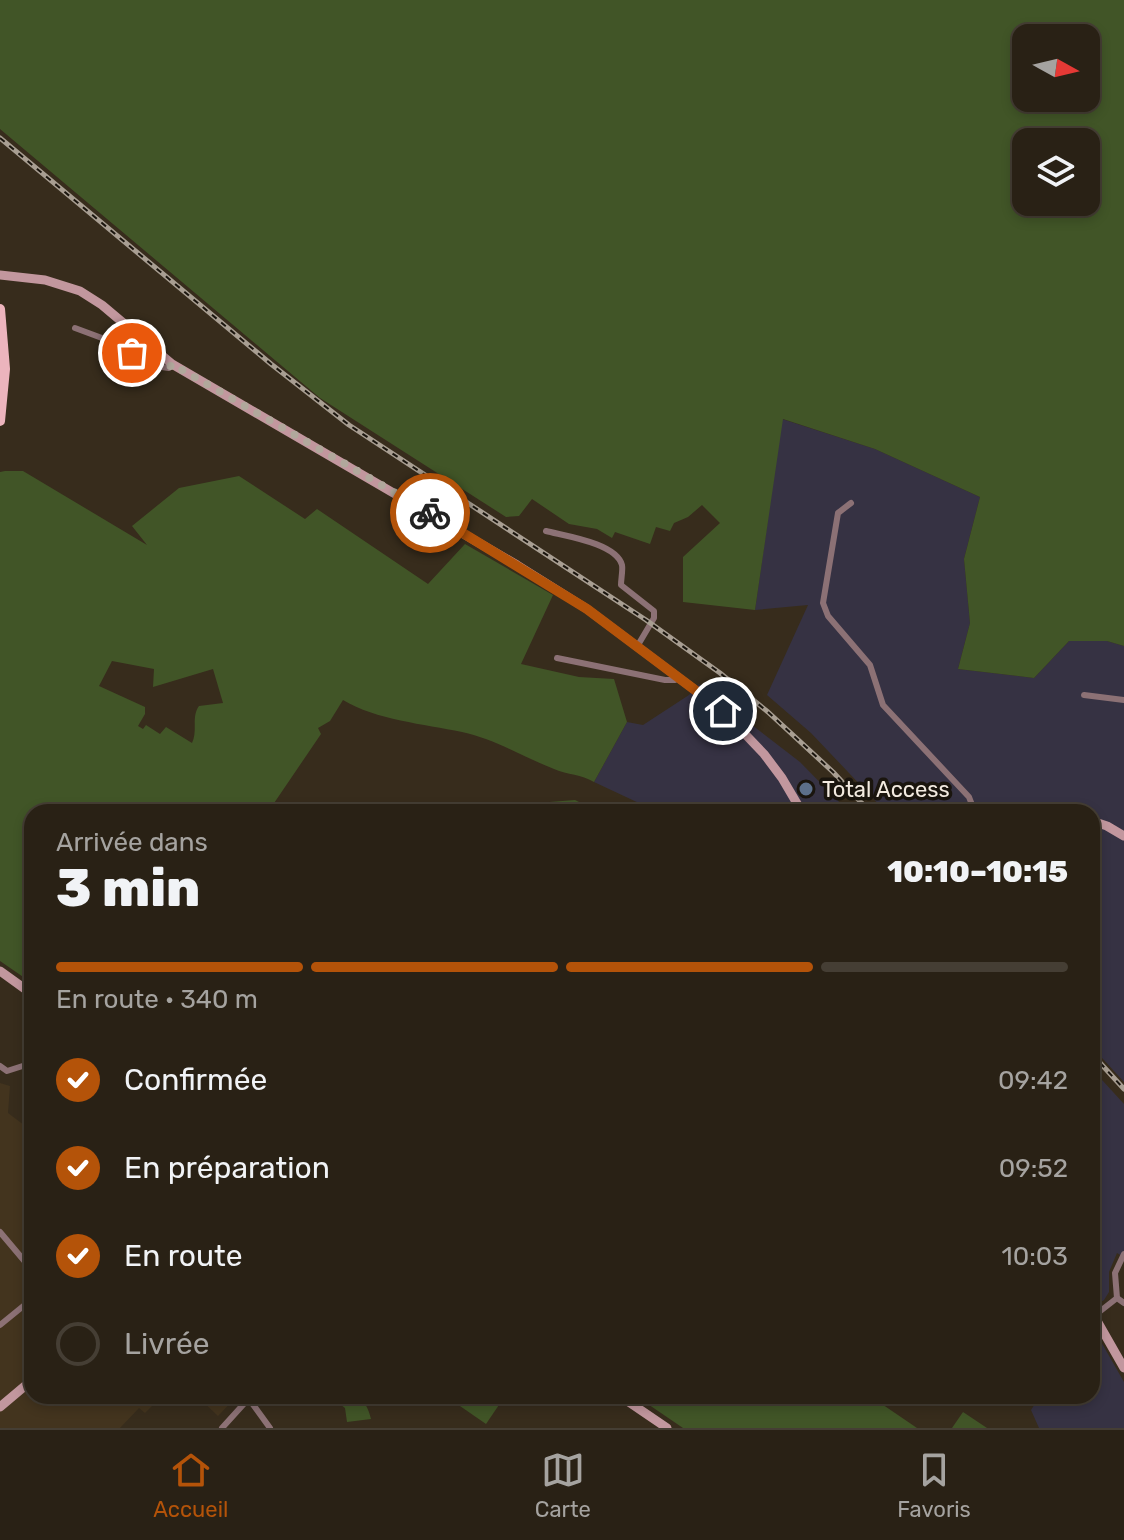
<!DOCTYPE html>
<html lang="fr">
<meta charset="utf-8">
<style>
body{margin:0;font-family:Rubik,sans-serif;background:#352e22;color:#f1f3f6;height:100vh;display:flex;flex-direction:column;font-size:30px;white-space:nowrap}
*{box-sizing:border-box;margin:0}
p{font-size:26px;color:#a5a3a0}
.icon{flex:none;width:44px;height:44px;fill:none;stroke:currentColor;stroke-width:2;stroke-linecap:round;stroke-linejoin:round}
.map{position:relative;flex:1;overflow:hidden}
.details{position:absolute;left:24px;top:804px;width:1076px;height:600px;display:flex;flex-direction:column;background:#292115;border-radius:24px;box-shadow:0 4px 12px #0003,0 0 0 2px #453e34}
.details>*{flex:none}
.needle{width:52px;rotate:98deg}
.controls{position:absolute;left:1012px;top:24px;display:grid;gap:16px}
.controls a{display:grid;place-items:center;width:88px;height:88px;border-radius:16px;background:#292115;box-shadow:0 4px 12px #0003,0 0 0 2px #453e34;font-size:40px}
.pin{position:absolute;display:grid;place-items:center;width:68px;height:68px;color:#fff;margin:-34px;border:4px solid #fff;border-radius:50%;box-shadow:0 2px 8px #0007}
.courier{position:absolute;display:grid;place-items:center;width:80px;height:80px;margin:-40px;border:6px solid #b45309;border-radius:50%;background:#fff;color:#222;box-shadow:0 2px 10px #0007}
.headline em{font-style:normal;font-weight:800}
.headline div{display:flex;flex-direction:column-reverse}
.headline{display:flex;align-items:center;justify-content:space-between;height:136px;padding:0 32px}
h1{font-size:52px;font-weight:800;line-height:60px}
.bar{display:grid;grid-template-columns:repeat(4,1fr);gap:12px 8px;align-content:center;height:96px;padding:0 32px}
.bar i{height:10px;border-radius:6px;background:#453e34}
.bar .on{background:#b45309}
.bar p{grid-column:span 4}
ol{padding:0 32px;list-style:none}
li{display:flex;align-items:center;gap:24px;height:88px}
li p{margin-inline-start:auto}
li .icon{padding:8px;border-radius:50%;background:#b45309;color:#fff;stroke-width:4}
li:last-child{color:#a5a3a0}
li i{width:44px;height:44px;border:4px solid #453e34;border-radius:50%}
.tab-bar{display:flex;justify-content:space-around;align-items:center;height:112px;border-top:2px solid #453e34;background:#292115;font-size:22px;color:#a5a3a0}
.tab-bar a{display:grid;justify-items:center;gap:4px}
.tab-bar .on{color:#b45309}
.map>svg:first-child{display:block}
.commercial{fill:#363243}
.built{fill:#43341e}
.green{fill:#415527;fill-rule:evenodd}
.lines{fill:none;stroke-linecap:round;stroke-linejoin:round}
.street{stroke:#8c7175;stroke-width:6}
.secondary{stroke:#c2979e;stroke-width:9}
.primary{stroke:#ecb4bd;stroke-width:10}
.rail-casing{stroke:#a89e92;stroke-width:5}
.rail{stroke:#1a150e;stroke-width:2;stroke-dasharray:6;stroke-linecap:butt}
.done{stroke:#b1a89c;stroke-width:8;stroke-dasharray:0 14.4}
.route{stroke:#b45309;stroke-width:10}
.service-dot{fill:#5c6f8a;stroke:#1a150e;stroke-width:3}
.labels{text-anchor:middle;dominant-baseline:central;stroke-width:7;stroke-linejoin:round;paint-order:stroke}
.poi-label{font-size:22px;fill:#f3ebe1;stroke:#1a150e;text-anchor:start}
</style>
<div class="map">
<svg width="1124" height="1428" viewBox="0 0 1124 1428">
<rect width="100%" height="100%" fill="#372c1c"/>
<g class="commercial">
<polygon points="782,419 875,449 980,497 964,559 970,623 958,669 1034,678 1069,641 1107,641 1124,646 1124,1082 1092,1047 1092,812 886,812 811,733 767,695 808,605 755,610"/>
<polygon points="699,684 800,762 849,812 671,812 641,804 594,782 627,722 643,725 689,695"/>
<polygon points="1092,1069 1124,1104 1124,1257 1117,1253 1109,1272 1109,1292 1104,1300 1092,1307"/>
<polygon points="1092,1326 1124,1382 1124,1428 1039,1428 1031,1410 1040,1396 1092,1396"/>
</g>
<g class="built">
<polygon points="0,1083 10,1086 8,1113 32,1131 32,1396 162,1396 145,1413 139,1408 120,1428 0,1428"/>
<polygon points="197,1396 237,1396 218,1416"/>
</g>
<g class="green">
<path d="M0,0H1124V646L1107,641H1069L1034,678L958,669L970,623L964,559L980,497L875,449L783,419L755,610L683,602V557L720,523L702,505L688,517L674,523L670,531L656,527L650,544L615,532L612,538L597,529L569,524L532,499L519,516L506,517L320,398L0,129ZM1026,38H1086V98H1026ZM1026,142H1086V202H1026Z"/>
<path d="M5,471H23L147,545L132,526L179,488L239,476L305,519L317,509L428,584L465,544L553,595L521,664L579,677L614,679L627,722L594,782C581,774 568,775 554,769C523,757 495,739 462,732C424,724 376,720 343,700L330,721L318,728L321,734L268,812H32V983L0,961V472ZM112,661L154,669L153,687L213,669L223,703L199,706C191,717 198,731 192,743L166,727L160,734L146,725L143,729L138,726L145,714V707L99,686Z"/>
<polygon points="575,800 579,802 574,812 520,812 524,804"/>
<polygon points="601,802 615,805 621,812 587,812"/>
<path d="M323,1396C349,1396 364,1389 371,1419L347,1422L345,1408L341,1405L326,1406Z"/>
<polygon points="467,1396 505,1396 486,1424 460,1406"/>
<polygon points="636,1396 870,1396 917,1428 683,1428"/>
<polygon points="963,1412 987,1428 952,1428"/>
</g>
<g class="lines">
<g class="street">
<polyline points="75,328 110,341 154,366 169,368 172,364"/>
<polyline points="851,503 838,513 823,603 828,616 870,665 883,705 969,797 974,810"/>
<path d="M546,531C565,536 616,543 622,565C623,570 621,579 621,585L654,611V618L638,645"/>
<polyline points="557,658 665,680 675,680 678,676"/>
<polyline points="1084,695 1124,700"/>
<polyline points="0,1066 7,1071 32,1063"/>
<polyline points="0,1232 32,1270"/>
<polyline points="1117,1298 1115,1273 1124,1254"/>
<polyline points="1094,1316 1117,1298 1124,1303"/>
<polyline points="0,1325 32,1299"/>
<polyline points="249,1399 270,1428"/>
<polyline points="222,1428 251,1396"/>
</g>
<g class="secondary">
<polyline points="0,275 45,280 80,291 102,305 172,364 517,565 587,609 723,711 764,754 782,778 802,812"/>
<polyline points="961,812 997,812"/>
<polyline points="1092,821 1107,826 1124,836"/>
<polyline points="0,971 32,994"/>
<polyline points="1092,1312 1124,1368"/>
<polyline points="620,1396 667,1428"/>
<polyline points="0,1407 32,1380"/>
</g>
<polyline class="primary" points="0,309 5,369 0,421"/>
<g class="rail-casing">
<g id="rail">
<polyline points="0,138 271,364 349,425 646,620 720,673 768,712 833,772 870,812"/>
<polyline points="1092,1054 1124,1089"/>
</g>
</g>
<use href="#rail" class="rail"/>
</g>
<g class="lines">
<polyline class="done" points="132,353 154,366 169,368 172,364 430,513"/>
<polyline class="route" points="430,513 587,609 723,711"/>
</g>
<circle class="service-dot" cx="806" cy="789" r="8"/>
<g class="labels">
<g class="poi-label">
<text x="822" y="789">Total Access</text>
</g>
</g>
</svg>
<div class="controls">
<a><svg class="needle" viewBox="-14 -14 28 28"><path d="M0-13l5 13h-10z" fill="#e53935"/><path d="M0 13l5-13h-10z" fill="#a5a3a0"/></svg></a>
<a><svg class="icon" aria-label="layers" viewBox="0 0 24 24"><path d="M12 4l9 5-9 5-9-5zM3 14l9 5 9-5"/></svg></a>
</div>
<div class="pin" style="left:132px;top:353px;background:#ea580c"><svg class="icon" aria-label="bag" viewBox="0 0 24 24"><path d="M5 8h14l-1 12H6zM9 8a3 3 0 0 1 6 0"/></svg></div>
<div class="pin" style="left:723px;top:711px;background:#1f2937"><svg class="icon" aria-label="home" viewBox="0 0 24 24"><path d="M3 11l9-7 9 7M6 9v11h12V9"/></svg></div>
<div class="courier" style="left:430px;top:513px"><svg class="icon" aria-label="bike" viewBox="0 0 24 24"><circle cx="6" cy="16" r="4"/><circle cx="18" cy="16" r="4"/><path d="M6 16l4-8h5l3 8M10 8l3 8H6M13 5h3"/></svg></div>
<section class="details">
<div class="headline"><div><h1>3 min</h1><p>Arrivée dans</p></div><em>10:10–10:15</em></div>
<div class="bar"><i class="on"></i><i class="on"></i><i class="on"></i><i></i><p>En route · 340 m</p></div>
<ol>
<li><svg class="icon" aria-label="check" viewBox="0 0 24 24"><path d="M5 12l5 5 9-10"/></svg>Confirmée<p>09:42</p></li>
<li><svg class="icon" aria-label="check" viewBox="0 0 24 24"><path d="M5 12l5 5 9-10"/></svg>En préparation<p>09:52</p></li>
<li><svg class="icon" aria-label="check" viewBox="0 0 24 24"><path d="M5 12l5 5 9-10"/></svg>En route<p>10:03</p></li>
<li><i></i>Livrée</li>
</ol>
</section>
</div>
<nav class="tab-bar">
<a class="on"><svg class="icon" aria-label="home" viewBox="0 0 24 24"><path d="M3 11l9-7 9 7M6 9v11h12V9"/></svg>Accueil</a>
<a><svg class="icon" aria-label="map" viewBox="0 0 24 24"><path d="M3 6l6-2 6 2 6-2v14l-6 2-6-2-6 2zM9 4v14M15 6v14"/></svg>Carte</a>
<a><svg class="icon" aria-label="saved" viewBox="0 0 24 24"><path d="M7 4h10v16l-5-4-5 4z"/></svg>Favoris</a>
</nav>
